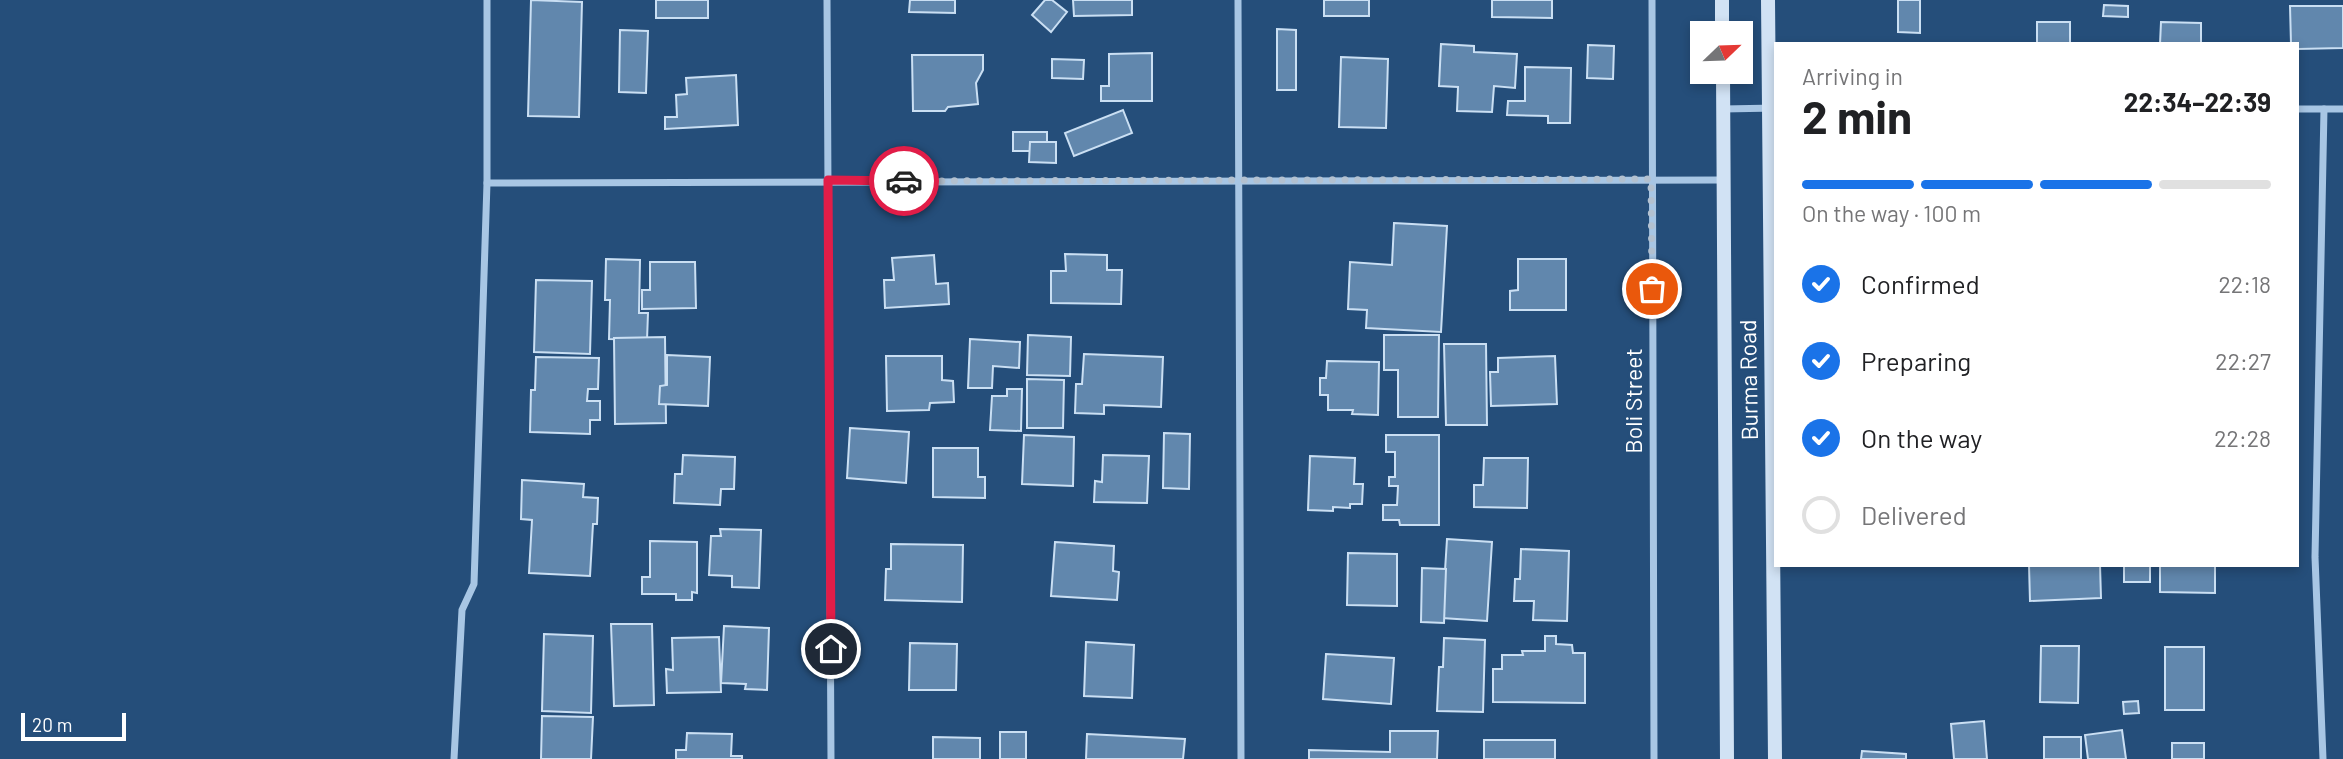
<!DOCTYPE html>
<meta charset="utf-8">
<style>
body{margin:0;font-family:Barlow,sans-serif;background:#f2f2f2;color:#202124;height:100vh;display:flex;flex-direction:column;font-size:26px;white-space:nowrap}
*{box-sizing:border-box;margin:0}
p{font-size:23px;color:#757577}
.icon{flex:none;width:38px;height:38px;fill:none;stroke:currentColor;stroke-width:2;stroke-linecap:round;stroke-linejoin:round}
.map{position:relative;flex:1;overflow:hidden}
.side{position:absolute;left:1774px;top:42px;width:525px;height:525px;display:flex;flex-direction:column;background:#fff;border-radius:0px;box-shadow:0 4px 10px #0003}
.side>*{flex:none}
.needle{width:46px;rotate:67deg}
.controls{position:absolute;left:1690px;top:21px;display:grid;gap:14px}
.controls a{display:grid;place-items:center;width:63px;height:63px;border-radius:0px;background:#fff;box-shadow:0 4px 10px #0003;font-size:35px}
.scale{position:absolute;left:21px;bottom:18px;width:105px;box-sizing:border-box;padding-left:7px;border:4px solid #fff;border-top:0;font-size:19px;line-height:24px;white-space:nowrap;color:#fff;-webkit-text-stroke:5px #254e7a;paint-order:stroke}
.pin{position:absolute;display:grid;place-items:center;width:60px;height:60px;color:#fff;margin:-30px;border:4px solid #fff;border-radius:50%;box-shadow:0 2px 7px #0007}
.courier{position:absolute;display:grid;place-items:center;width:70px;height:70px;margin:-35px;border:5px solid #e11d48;border-radius:50%;background:#fff;color:#222;box-shadow:0 2px 9px #0007}
.head em{font-style:normal;font-weight:700}
.head div{display:flex;flex-direction:column-reverse}
.head{display:flex;align-items:center;justify-content:space-between;height:119px;padding:0 28px}
h1{font-size:46px;font-weight:700;line-height:52px}
.bar{display:grid;grid-template-columns:repeat(4,1fr);gap:10px 7px;align-content:center;height:84px;padding:0 28px}
.bar i{height:9px;border-radius:5px;background:#e0e0e0}
.bar .on{background:#1a73e8}
.bar p{grid-column:span 4}
ol{padding:0 28px;list-style:none}
li{display:flex;align-items:center;gap:21px;height:77px}
li p{margin-inline-start:auto}
li .icon{padding:7px;border-radius:50%;background:#1a73e8;color:#fff;stroke-width:4}
li:last-child{color:#757577}
li i{width:38px;height:38px;border:4px solid #e0e0e0;border-radius:50%}
.map>svg:first-child{display:block}
.building{fill:#6187ad;stroke:#cadff3;stroke-width:2}
.lines{fill:none;stroke-linecap:round;stroke-linejoin:round}
.street{stroke:#a8c6e4;stroke-width:7}
.secondary{stroke:#d1e2f4;stroke-width:14}
.done{stroke:#b3c1d0;stroke-width:7;stroke-dasharray:0 12.6}
.route{stroke:#e11d48;stroke-width:9}
.labels{text-anchor:middle;dominant-baseline:central;stroke-width:5;stroke-linejoin:round;paint-order:stroke}
.street-label{font-size:23px;fill:#fff;stroke:#254e7a}
</style>
<div class="map">
<svg width="2343" height="759" viewBox="0 0 2343 759">
<rect width="100%" height="100%" fill="#254e7a"/>
<g class="building">
<polygon points="531,0 582,2 579,117 528,116"/>
<rect x="656" y="0" width="52" height="18"/>
<polygon points="910,0 955,0 955,13 909,12"/>
<polygon points="1045,0 1052,0 1067,12 1051,32 1032,15"/>
<polygon points="1073,0 1132,0 1132,15 1074,16"/>
<rect x="1324" y="0" width="45" height="16"/>
<polygon points="1492,0 1552,0 1552,18 1492,17"/>
<polygon points="1898,0 1920,0 1920,33 1898,32"/>
<polygon points="2104,5 2128,6 2128,17 2103,16"/>
<polygon points="2290,6 2343,6 2343,48 2298,49 2298,44 2291,44"/>
<rect x="2037" y="22" width="33" height="22"/>
<polygon points="2161,22 2201,23 2201,44 2160,44"/>
<polygon points="1277,29 1296,30 1296,90 1277,90"/>
<polygon points="620,30 648,31 646,93 619,92"/>
<polygon points="1441,44 1474,46 1474,52 1517,54 1515,88 1494,86 1492,112 1457,111 1458,87 1439,86"/>
<polygon points="1588,45 1614,46 1613,79 1587,78"/>
<polygon points="1152,53 1152,101 1101,101 1101,86 1109,86 1109,54"/>
<polygon points="912,55 983,55 983,70 976,83 978,104 948,107 945,111 913,111"/>
<polygon points="1341,57 1388,59 1386,128 1339,127"/>
<polygon points="1052,59 1084,60 1083,79 1052,78"/>
<polygon points="1525,67 1571,68 1570,123 1548,123 1548,116 1507,115 1508,101 1525,101"/>
<polygon points="736,75 738,125 665,129 665,117 677,117 676,95 687,94 686,78"/>
<polygon points="1123,110 1132,133 1074,156 1065,133"/>
<rect x="1013" y="132" width="34" height="19"/>
<polygon points="1030,142 1056,142 1056,163 1029,162"/>
<polygon points="1394,223 1447,226 1441,332 1366,328 1367,310 1348,309 1350,262 1392,265"/>
<polygon points="1065,254 1107,255 1107,270 1122,270 1121,304 1051,303 1051,271 1066,271"/>
<polygon points="934,255 936,284 948,283 949,304 885,308 884,280 894,280 892,258"/>
<polygon points="606,259 640,260 639,313 648,313 647,340 609,339 610,300 605,300"/>
<polygon points="1518,259 1566,259 1566,310 1510,310 1510,291 1518,290"/>
<polygon points="650,262 695,262 696,308 642,309 642,290 650,290"/>
<polygon points="536,280 592,281 590,354 534,352"/>
<polygon points="1028,335 1071,337 1070,376 1027,375"/>
<polygon points="1384,335 1439,335 1438,417 1398,417 1398,370 1384,370"/>
<polygon points="665,337 666,423 615,424 614,338"/>
<polygon points="970,339 1020,342 1019,368 993,366 992,388 968,388"/>
<polygon points="1444,344 1486,344 1487,425 1446,425"/>
<polygon points="1084,354 1163,357 1161,407 1104,405 1104,414 1075,413 1076,384 1082,384"/>
<polygon points="667,355 710,357 708,406 659,404 660,386 667,385"/>
<polygon points="886,356 942,356 942,380 953,381 954,402 930,403 929,410 887,411"/>
<polygon points="1555,356 1557,404 1491,406 1490,372 1498,372 1498,358"/>
<polygon points="536,357 599,358 598,389 588,389 587,401 600,401 600,420 590,420 590,434 530,432 531,390 535,390"/>
<polygon points="1327,361 1379,362 1378,415 1352,414 1353,410 1328,410 1328,395 1320,395 1320,378 1326,378"/>
<polygon points="1027,379 1064,380 1063,428 1027,428"/>
<polygon points="1007,389 1022,389 1021,431 990,430 992,396 1007,396"/>
<polygon points="850,428 909,432 906,483 847,478"/>
<polygon points="1164,433 1190,434 1189,489 1163,488"/>
<polygon points="1024,435 1074,437 1073,486 1022,484"/>
<polygon points="1386,435 1439,435 1439,525 1400,525 1399,520 1383,520 1383,505 1397,505 1398,486 1389,486 1389,477 1395,477 1395,452 1386,452"/>
<polygon points="933,448 978,448 978,477 985,477 985,498 933,497"/>
<polygon points="683,455 735,457 734,489 721,489 720,505 674,503 675,474 682,474"/>
<polygon points="1103,455 1149,456 1147,503 1094,502 1095,481 1102,482"/>
<polygon points="1310,456 1355,458 1354,484 1363,484 1362,504 1350,504 1350,508 1333,507 1333,511 1308,510"/>
<polygon points="1484,458 1528,458 1527,508 1474,507 1474,485 1483,485"/>
<polygon points="522,480 584,484 583,497 598,498 597,524 593,524 590,576 529,573 532,520 521,519"/>
<polygon points="720,529 761,530 759,588 732,587 732,576 709,575 711,536 721,536"/>
<polygon points="1447,539 1492,542 1487,621 1442,618"/>
<polygon points="650,541 697,542 697,593 692,592 692,600 676,600 676,594 642,594 642,577 650,577"/>
<polygon points="1055,542 1114,546 1113,571 1119,572 1117,600 1051,596"/>
<polygon points="891,544 963,545 962,602 885,600 886,569 891,569"/>
<polygon points="1521,549 1569,551 1567,621 1533,620 1534,601 1514,601 1515,579 1520,579"/>
<polygon points="1348,553 1397,554 1397,606 1347,605"/>
<polygon points="2029,565 2100,565 2101,598 2030,601"/>
<rect x="2124" y="565" width="26" height="17"/>
<polygon points="2160,565 2215,565 2215,593 2160,592"/>
<polygon points="1422,568 1446,569 1444,623 1421,622"/>
<polygon points="611,624 652,624 654,705 614,706"/>
<polygon points="724,626 769,628 767,690 745,689 746,684 721,683"/>
<polygon points="544,634 593,636 591,713 542,711"/>
<polygon points="1545,636 1556,636 1556,644 1572,645 1573,653 1585,653 1585,703 1493,702 1493,669 1502,669 1502,655 1523,655 1522,651 1545,651"/>
<polygon points="719,637 721,692 667,693 666,669 673,670 672,638"/>
<polygon points="1444,638 1485,640 1483,712 1437,711 1439,667 1443,667"/>
<polygon points="1086,642 1134,645 1132,698 1084,696"/>
<polygon points="910,643 957,644 956,690 909,690"/>
<polygon points="2041,646 2079,646 2078,703 2040,702"/>
<rect x="2165" y="647" width="39" height="63"/>
<polygon points="1326,654 1394,658 1391,704 1323,699"/>
<polygon points="2138,701 2139,713 2124,714 2123,702"/>
<polygon points="542,716 593,717 591,759 541,759"/>
<polygon points="1984,721 1987,759 1954,759 1951,724"/>
<polygon points="2122,730 2126,759 2088,759 2085,735"/>
<polygon points="1390,731 1438,731 1437,759 1309,759 1309,750 1390,752"/>
<rect x="1000" y="732" width="26" height="27"/>
<polygon points="687,733 732,734 731,756 742,756 742,759 676,759 676,750 686,750"/>
<polygon points="1087,734 1185,739 1183,759 1086,759"/>
<polygon points="933,737 980,738 980,759 933,759"/>
<rect x="2044" y="737" width="37" height="22"/>
<rect x="1484" y="740" width="71" height="19"/>
<rect x="2172" y="743" width="32" height="16"/>
<polygon points="1862,751 1906,754 1906,759 1861,759"/>
</g>
<g class="lines">
<g class="street">
<polyline points="827,0 831,759"/>
<polyline points="1238,0 1241,759"/>
<polyline points="1652,0 1654,759"/>
<polyline points="1723,109 1776,108"/>
<polyline points="2298,109 2343,109"/>
<polyline points="487,183 1723,180"/>
<polyline points="454,759 462,610 474,584 487,183 487,0"/>
<polyline points="2323,759 2315,557 2324,109"/>
</g>
<g class="secondary">
<polyline points="1722,0 1722,33"/>
<polyline points="1768,0 1775,759"/>
<polyline points="1723,72 1727,759"/>
</g>
</g>
<g class="lines">
<polyline class="done" points="904,181 1651,179 1652,289"/>
<polyline class="route" points="831,649 828,180 904,181"/>
</g>
<g class="labels">
<g class="street-label">
<text transform="translate(1748 380) rotate(-91)">Burma Road</text>
<text transform="translate(1633 401) rotate(-90)">Boli Street</text>
</g>
</g>
</svg>
<div class="controls">
<a><svg class="needle" viewBox="-14 -14 28 28"><path d="M0-13l5 13h-10z" fill="#e53935"/><path d="M0 13l5-13h-10z" fill="#757577"/></svg></a>
</div>
<div class="scale">20 m</div>
<div class="pin" style="left:1652px;top:289px;background:#ea580c"><svg class="icon" aria-label="bag" viewBox="0 0 24 24"><path d="M5 8h14l-1 12H6zM9 8a3 3 0 0 1 6 0"/></svg></div>
<div class="pin" style="left:831px;top:649px;background:#1f2937"><svg class="icon" aria-label="home" viewBox="0 0 24 24"><path d="M3 11l9-7 9 7M6 9v11h12V9"/></svg></div>
<div class="courier" style="left:904px;top:181px"><svg class="icon" aria-label="car" viewBox="0 0 24 24"><path d="M5 17H2v-5l4-1 3-4h7l3 4 3 1v5h-3M9 17h6M6 11h13"/><circle cx="7" cy="17" r="2"/><circle cx="17" cy="17" r="2"/></svg></div>
<section class="side">
<div class="head"><div><h1>2 min</h1><p>Arriving in</p></div><em>22:34–22:39</em></div>
<div class="bar"><i class="on"></i><i class="on"></i><i class="on"></i><i></i><p>On the way · 100 m</p></div>
<ol>
<li><svg class="icon" aria-label="check" viewBox="0 0 24 24"><path d="M5 12l5 5 9-10"/></svg>Confirmed<p>22:18</p></li>
<li><svg class="icon" aria-label="check" viewBox="0 0 24 24"><path d="M5 12l5 5 9-10"/></svg>Preparing<p>22:27</p></li>
<li><svg class="icon" aria-label="check" viewBox="0 0 24 24"><path d="M5 12l5 5 9-10"/></svg>On the way<p>22:28</p></li>
<li><i></i>Delivered</li>
</ol>
</section>
</div>
